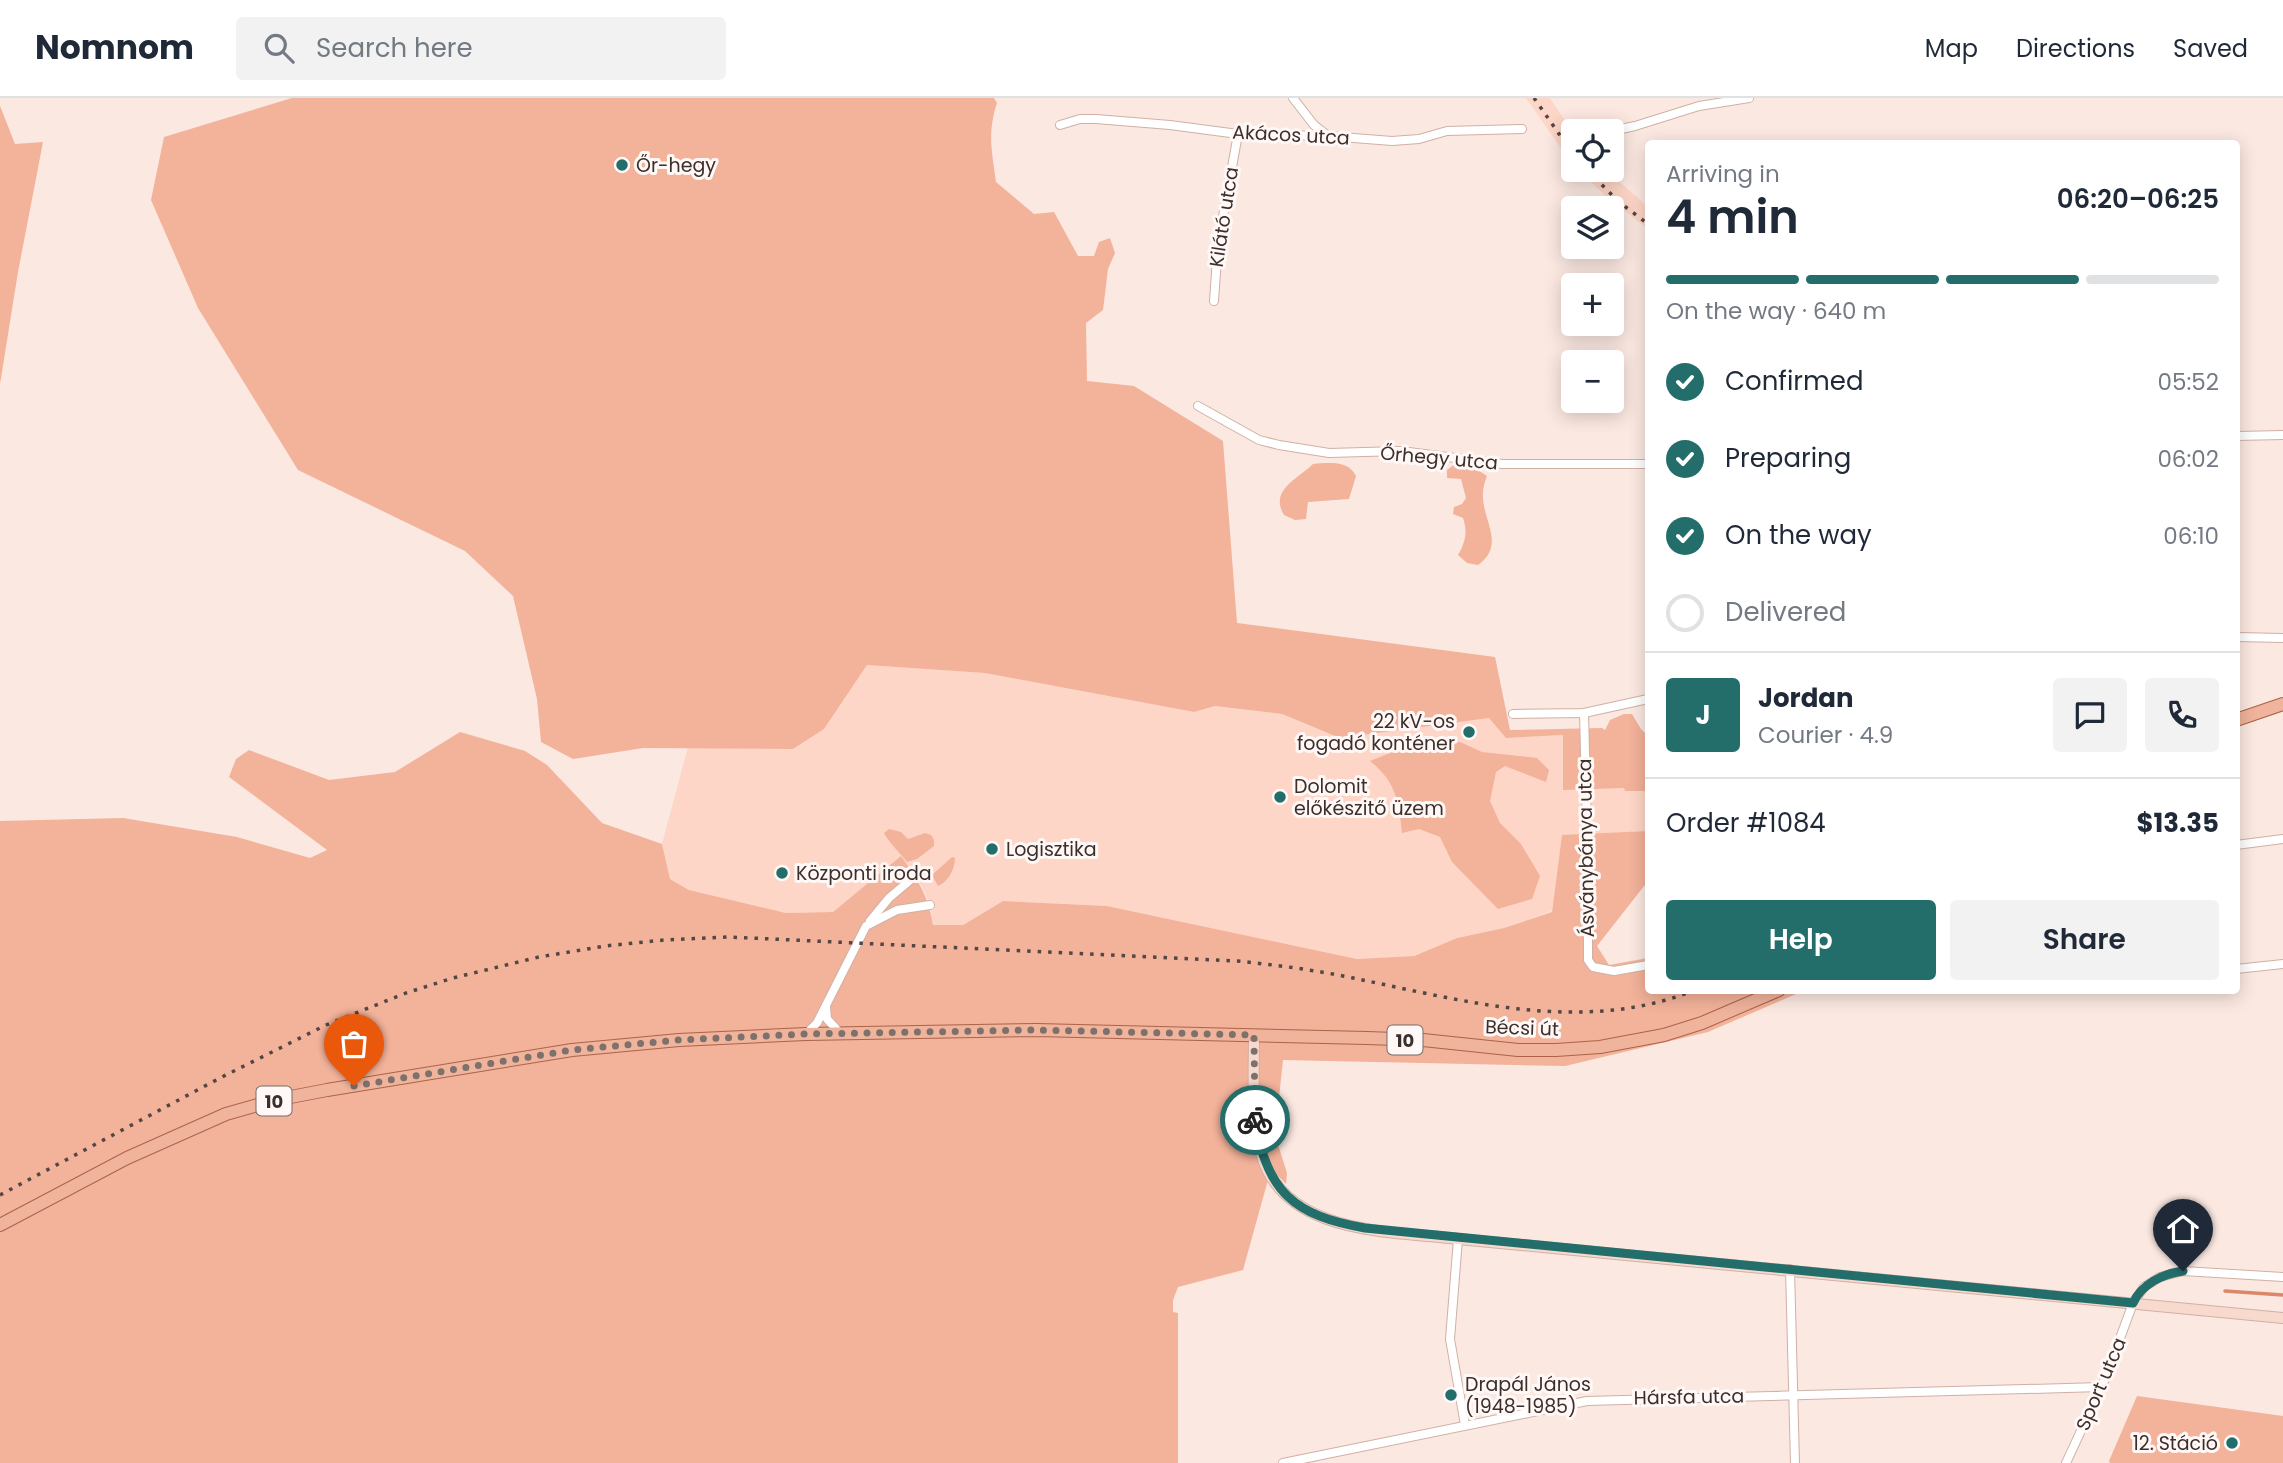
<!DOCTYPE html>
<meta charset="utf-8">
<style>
body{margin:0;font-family:Poppins,sans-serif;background:#f2f2f3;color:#1f2937;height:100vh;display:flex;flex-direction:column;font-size:26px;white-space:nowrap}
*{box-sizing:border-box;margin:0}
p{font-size:23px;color:#747a83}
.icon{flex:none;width:38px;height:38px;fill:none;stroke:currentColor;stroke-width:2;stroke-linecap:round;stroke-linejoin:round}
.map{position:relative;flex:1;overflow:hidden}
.panel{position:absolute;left:1645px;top:42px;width:595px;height:854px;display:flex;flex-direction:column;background:#fff;border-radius:7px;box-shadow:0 4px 18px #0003}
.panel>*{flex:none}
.buttons{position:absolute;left:1561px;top:21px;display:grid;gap:14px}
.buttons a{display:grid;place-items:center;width:63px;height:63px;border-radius:7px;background:#fff;box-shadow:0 4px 18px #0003;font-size:35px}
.pin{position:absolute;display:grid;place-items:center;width:60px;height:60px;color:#fff;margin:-72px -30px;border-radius:50% 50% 50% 0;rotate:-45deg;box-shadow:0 0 7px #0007}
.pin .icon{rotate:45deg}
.courier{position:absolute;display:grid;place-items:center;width:70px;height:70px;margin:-35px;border:5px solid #236e6b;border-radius:50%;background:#fff;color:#222;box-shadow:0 2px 9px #0007}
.summary em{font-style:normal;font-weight:600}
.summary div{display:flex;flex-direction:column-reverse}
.summary{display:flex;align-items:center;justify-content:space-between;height:119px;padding:0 21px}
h1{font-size:46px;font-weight:600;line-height:52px}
.bar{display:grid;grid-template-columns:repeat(4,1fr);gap:10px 7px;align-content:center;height:84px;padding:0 21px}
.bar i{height:9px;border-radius:5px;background:#e0e1e3}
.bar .on{background:#236e6b}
.bar p{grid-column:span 4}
.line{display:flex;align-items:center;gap:18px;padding:0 21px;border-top:2px solid #e0e1e3}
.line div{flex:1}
.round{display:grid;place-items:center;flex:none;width:74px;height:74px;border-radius:7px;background:#f2f2f3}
ol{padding:0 21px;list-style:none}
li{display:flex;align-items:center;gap:21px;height:77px}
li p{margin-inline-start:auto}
li .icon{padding:7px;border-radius:50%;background:#236e6b;color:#fff;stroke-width:4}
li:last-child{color:#747a83}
li i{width:38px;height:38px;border:4px solid #e0e1e3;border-radius:50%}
.action{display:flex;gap:14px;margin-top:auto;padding:14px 21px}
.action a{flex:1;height:80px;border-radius:7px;background:#236e6b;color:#fff;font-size:28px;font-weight:600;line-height:80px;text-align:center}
.action a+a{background:#f2f2f3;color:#1f2937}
header{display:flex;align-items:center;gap:42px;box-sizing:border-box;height:98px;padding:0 35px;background:#fff;border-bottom:2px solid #e0e1e3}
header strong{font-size:33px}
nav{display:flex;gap:38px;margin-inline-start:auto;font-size:24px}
.search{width:490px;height:63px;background:#f2f2f3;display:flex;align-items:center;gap:18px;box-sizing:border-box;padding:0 24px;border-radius:7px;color:#747a83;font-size:26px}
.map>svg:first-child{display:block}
.built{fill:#fed6c7}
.green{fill:#f3b29a}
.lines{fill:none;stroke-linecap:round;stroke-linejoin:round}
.stream{stroke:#db8768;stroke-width:3.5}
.street-casing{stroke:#cfb1a5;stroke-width:10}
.secondary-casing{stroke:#cfb1a5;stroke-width:12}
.primary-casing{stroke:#aa644a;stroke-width:14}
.street{stroke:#fff;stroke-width:8}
.secondary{stroke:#f8d9ce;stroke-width:10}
.primary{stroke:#f0b39c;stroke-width:12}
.rail{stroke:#544743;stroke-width:3.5;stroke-dasharray:3.5 7;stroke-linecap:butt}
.done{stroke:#7e706b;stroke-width:7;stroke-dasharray:0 12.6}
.route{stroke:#236e6b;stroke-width:9}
.poi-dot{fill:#236e6b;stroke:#fff8f6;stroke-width:2.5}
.labels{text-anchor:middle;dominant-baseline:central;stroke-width:6;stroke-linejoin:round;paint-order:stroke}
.shield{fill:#fff8f6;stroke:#766b68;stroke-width:2}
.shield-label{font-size:18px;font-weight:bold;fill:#3b2f2b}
.street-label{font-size:19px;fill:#3b2f2b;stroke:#fff8f6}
.poi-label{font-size:19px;fill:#3b2f2b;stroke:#fff8f6;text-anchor:start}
</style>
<header>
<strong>Nomnom</strong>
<div class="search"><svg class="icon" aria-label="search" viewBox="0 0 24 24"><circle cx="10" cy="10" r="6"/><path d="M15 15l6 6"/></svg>Search here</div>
<nav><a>Map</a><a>Directions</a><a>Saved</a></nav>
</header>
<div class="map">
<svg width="2283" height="1365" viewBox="0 0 2283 1365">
<rect width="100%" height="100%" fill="#fbe8e1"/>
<g class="built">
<polygon points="1526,0 1550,0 1573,35 1573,67"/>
<polygon points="1578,72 1606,72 1648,109 1648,131 1608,100"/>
<polygon points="867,567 985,575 1194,614 1215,608 1282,616 1340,640 1489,620 1507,640 1563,637 1648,689 1648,733 1562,738 1552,813 1504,830 1457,840 1413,858 1357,861 1107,808 1003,803 963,827 933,827 930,807 921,787 901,759 833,814 786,815 689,792 670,781 662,746 688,649 793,651 824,631"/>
</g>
<g class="green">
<path d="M292,0H994L997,5C987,35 992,54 996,84L1034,116L1054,114L1078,158H1094L1099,144L1110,140L1115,155L1108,171L1103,212L1086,225L1087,283L1134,288L1223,343L1237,525L1495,559L1510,632L1602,630L1605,632L1610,622L1624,616H1632L1641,631L1648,638V693H1625L1624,690L1563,692V637L1506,640L1489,620L1340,640L1282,616L1215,608L1194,614L985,575L867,567L824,631L793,651L643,650L573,661L541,644L537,601L513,498L465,453L298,372L198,210L151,102L164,39Z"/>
<polygon points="0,8 15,46 43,44 18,174 0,286"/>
<path d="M1313,366C1329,365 1348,362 1356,378L1349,401L1308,404L1306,421L1295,422L1284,417C1269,392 1298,381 1313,366Z"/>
<path d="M1455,366L1470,367L1487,378C1485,383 1483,389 1483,395C1481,421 1507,446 1478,467L1467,465L1458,457C1465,445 1468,434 1463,420L1453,416L1454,409L1462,406L1466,400L1461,381L1447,380V372Z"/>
<path d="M460,634L525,653L547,667L602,725L662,746L670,781L689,792L786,815L833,814L901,758C917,780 929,799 933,827H963L1003,803L1107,808L1357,861L1414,858L1457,840L1504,830L1552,814L1562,737L1648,733V783L1597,848L1609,867L1648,860V892L1803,893L1708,934L1565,968L1283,962L1275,1037L1287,1075L1286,1086L1271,1071L1243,1172L1178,1189L1173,1202V1214L1178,1215V1365H0V723L123,720L237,739L310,760L327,752L229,679L236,661L249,652L329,682L395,674Z"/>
<path d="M1426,641L1460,644L1482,654L1537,660L1549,672L1546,684L1505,668L1496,674L1490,703L1500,725L1521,746L1540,778L1532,801L1498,811L1452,764L1440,739L1419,731L1402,735C1399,703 1396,684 1370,663Z"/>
<path d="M889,731L901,734L908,741L925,735L931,737L934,742V748L917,761L907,764C901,756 887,742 884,735Z"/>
<path d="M952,759L955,760C955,771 948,784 938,788L932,777Z"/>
<polygon points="2137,1298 2283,1318 2283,1365 2110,1365 2109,1363"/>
</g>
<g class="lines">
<polyline class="stream" points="2225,1193 2283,1197"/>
<g class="street-casing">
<g id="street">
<polyline points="1293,0 1314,27 1328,38"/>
<polyline points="1060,27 1080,21 1096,21 1170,27 1238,36 1328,38 1392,43 1419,41 1447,33 1522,31"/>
<polyline points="1591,33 1600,29 1607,33"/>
<polyline points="1612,33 1635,28 1699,8 1749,0"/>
<polyline points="1214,203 1218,146 1238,36"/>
<polyline points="1198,308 1259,342 1279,347 1329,355 1401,353 1502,366 1648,366"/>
<polyline points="2236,338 2283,337"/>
<polyline points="2236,539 2283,540"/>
<polyline points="1584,615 1588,771 1588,862 1593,869 1614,873 1648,867"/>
<polyline points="1513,616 1584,615 1648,601"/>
<polyline points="2236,747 2283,741"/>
<polyline points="870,823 889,800 915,778"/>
<polyline points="2236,871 2283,866"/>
<polyline points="826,909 827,921 840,935"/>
<polyline points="806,936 817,925 866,828 897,812 930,807"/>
<polyline points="1458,1141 1450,1241 1465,1327"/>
<polyline points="1790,1171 1795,1365"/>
<polyline points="1283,1365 1587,1303 2101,1289"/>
<polyline points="2066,1365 2105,1281 2133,1205 2144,1189 2160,1179 2183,1173 2283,1179"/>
</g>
</g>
<g class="secondary-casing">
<path id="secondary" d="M1254,937C1254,976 1251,1017 1261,1055C1283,1137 1390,1133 1458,1141L2283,1220"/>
</g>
<g class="primary-casing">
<g id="primary">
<polyline points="2236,622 2283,606"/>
<polyline points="0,1127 127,1060 226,1016 275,1002 327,992 572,952 679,942 806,936 1037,932 1367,940 1423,942 1518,952 1556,952 1600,949 1664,937 1702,925 1779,892"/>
</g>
</g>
<use href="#street" class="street"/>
<use href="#secondary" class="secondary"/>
<use href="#primary" class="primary"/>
<g class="rail">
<polyline points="1534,0 1573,56"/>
<polyline points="1587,72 1619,104 1648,126"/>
<path d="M0,1097L220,980L326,927L406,895L453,880L539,859L605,848L664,842L729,839L1237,863C1276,867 1315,872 1353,880C1465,903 1584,937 1695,892"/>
</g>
</g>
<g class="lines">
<polyline class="done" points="354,988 572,952 679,942 806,936 1037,932 1254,937 1255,1022"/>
<path class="route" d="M1255,1022C1266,1094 1295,1118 1365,1130L2133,1205C2142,1186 2162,1176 2183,1173"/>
</g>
<g class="poi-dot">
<circle cx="622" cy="67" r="7"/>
<circle cx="1469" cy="634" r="7"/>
<circle cx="1280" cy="699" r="7"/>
<circle cx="992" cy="751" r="7"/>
<circle cx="782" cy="775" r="7"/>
<circle cx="1451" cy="1297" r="7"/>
<circle cx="2232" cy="1345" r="7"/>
</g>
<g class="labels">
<g class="shield">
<rect x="1387.5" y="927.5" width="35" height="29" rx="5"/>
<rect x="256.5" y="988.5" width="35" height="29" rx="5"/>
</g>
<g class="shield-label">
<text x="1405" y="942">10</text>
<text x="274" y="1003">10</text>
</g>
<g class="street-label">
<text transform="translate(1291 37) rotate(3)">Akácos utca</text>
<text transform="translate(1224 119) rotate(-81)">Kilátó utca</text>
<text transform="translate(1439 360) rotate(5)">Őrhegy utca</text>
<text transform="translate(1586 750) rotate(-91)">Ásványbánya utca</text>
<text transform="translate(1522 930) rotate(2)">Bécsi út</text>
<text transform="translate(2101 1286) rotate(-67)">Sport utca</text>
<text transform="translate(1689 1299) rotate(-1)">Hársfa utca</text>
</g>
<g class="poi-label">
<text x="636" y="67">Őr-hegy</text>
<text x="1455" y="623" text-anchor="end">22 kV-os<tspan x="1455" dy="22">fogadó konténer</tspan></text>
<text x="1294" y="688">Dolomit<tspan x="1294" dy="22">előkészitő üzem</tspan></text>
<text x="1006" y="751">Logisztika</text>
<text x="796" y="775">Központi iroda</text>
<text x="1465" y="1286">Drapál János<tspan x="1465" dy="22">(1948-1985)</tspan></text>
<text x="2218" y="1345" text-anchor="end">12. Stáció</text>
</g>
</g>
</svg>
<div class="buttons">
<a><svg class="icon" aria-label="locate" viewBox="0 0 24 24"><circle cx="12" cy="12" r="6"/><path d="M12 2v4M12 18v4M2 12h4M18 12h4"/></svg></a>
<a><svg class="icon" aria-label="layers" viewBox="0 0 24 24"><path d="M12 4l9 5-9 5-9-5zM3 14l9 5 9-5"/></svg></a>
<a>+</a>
<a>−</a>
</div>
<div class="pin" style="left:354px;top:988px;background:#ea580c"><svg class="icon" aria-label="bag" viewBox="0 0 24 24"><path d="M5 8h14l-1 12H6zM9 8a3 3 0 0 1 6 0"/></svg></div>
<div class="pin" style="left:2183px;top:1173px;background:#1f2937"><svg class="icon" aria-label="home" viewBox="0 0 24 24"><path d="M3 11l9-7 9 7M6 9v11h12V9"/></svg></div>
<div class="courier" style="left:1255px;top:1022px"><svg class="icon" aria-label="bike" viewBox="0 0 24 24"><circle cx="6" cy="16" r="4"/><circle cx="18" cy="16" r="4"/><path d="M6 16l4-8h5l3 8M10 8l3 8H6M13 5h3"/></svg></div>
<section class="panel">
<div class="summary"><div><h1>4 min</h1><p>Arriving in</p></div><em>06:20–06:25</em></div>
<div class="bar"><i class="on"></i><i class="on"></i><i class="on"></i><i></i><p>On the way · 640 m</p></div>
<ol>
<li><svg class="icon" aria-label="check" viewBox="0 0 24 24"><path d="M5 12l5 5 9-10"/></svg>Confirmed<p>05:52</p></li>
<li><svg class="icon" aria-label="check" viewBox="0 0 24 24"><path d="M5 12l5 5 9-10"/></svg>Preparing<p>06:02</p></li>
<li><svg class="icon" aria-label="check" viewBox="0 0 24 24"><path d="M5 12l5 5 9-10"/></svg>On the way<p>06:10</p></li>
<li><i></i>Delivered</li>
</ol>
<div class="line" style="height:126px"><b class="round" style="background:#236e6b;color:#fff">J</b><div><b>Jordan</b><p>Courier · 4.9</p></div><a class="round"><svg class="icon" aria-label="chat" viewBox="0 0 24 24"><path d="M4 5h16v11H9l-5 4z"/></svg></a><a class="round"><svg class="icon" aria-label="phone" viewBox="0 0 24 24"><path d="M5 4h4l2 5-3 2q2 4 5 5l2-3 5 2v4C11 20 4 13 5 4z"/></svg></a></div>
<div class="line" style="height:91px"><div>Order #1084</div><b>$13.35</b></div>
<div class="action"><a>Help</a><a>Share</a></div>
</section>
</div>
